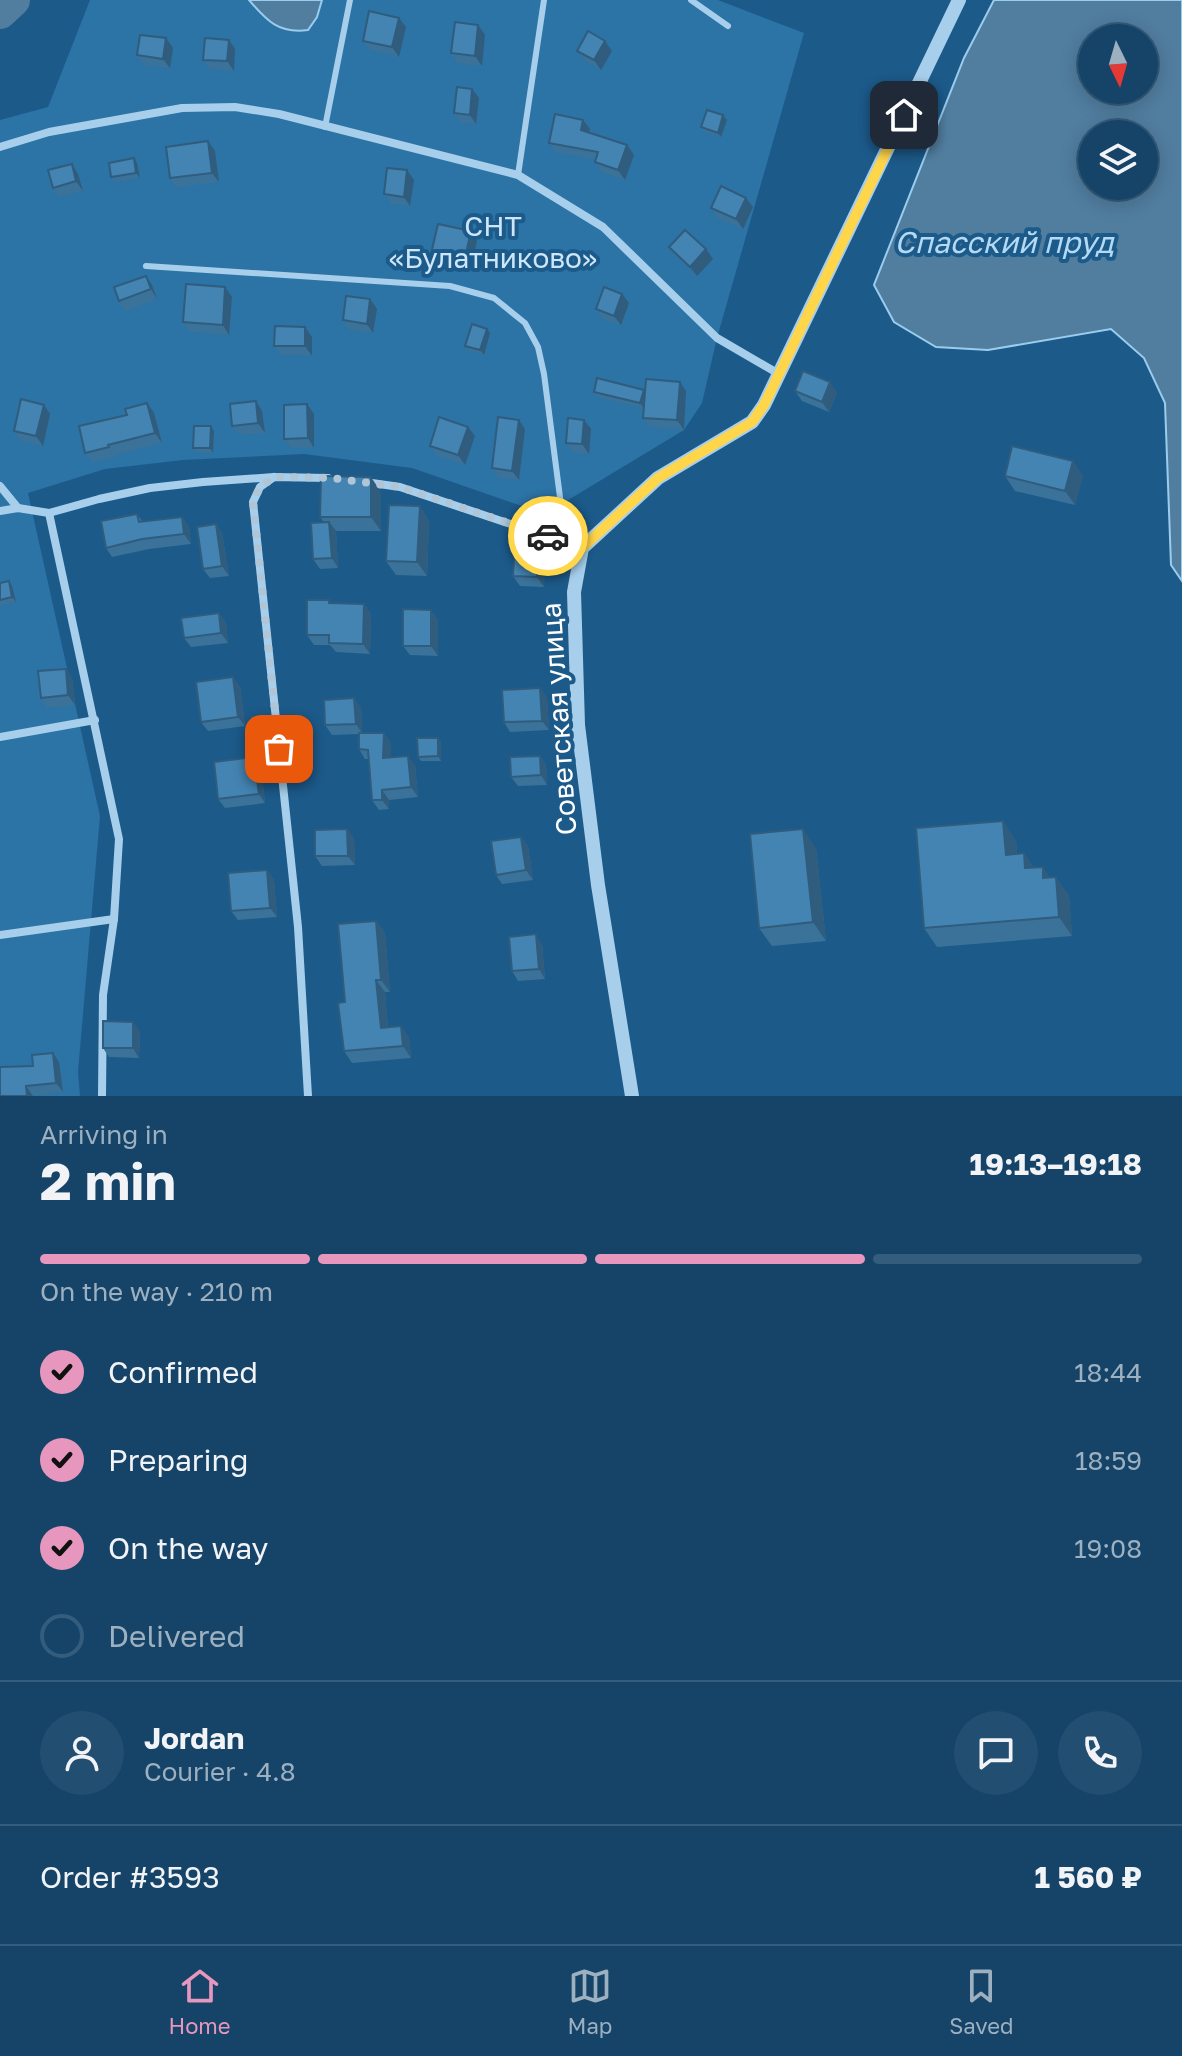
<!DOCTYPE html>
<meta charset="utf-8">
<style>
body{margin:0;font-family:"Golos Text",sans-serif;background:#224e71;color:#f1f3f6;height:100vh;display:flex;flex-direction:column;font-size:30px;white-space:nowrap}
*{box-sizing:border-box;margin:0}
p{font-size:26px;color:#9db0c0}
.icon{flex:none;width:44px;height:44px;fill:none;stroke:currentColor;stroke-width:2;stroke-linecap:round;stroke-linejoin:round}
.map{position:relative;height:1096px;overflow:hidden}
.side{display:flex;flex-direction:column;background:#154468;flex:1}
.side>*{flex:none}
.needle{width:52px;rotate:175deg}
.tools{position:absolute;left:1078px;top:24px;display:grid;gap:16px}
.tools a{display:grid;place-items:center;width:80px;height:80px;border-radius:50%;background:#154468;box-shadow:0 4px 20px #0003,0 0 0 2px #345c7c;font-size:40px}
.pin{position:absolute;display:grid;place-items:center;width:68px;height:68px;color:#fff;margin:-34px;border-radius:16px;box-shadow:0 4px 12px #0006}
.courier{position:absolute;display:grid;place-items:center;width:80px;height:80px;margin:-40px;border:6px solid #ffd54a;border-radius:50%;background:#fff;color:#222;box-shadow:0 2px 10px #0007}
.head em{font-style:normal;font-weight:700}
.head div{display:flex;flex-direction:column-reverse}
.head{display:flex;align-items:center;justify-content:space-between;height:136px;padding:0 40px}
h1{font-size:52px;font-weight:700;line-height:60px}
.bar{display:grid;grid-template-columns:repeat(4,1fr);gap:12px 8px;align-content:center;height:96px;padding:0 40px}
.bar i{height:10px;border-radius:6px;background:#345c7c}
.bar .current{background:#e797bd}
.bar p{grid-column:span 4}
.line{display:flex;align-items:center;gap:20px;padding:0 40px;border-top:2px solid #345c7c}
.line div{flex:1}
.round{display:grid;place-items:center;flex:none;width:84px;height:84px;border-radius:42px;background:#224e71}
ol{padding:0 40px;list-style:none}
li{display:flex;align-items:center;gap:24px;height:88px}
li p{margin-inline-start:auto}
li .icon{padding:8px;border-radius:50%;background:#e797bd;color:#111;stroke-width:4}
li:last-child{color:#9db0c0}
li i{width:44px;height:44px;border:4px solid #345c7c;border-radius:50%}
.menu{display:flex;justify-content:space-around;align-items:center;height:112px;border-top:2px solid #345c7c;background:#154468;font-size:22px;color:#9db0c0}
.menu a{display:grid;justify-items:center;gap:4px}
.menu .current{color:#e797bd}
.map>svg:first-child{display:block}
.green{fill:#2c73a6}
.water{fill:#517d9f;stroke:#9accee;stroke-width:2;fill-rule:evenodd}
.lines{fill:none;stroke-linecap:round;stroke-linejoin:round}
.river{stroke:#517d9f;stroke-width:34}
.service{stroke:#a7cfec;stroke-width:6}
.minor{stroke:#a7cfec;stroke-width:8}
.tertiary{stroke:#a7cfec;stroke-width:14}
.wall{fill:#3a7299}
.shaded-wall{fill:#305c7d}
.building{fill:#4484b2;stroke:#305c7d;stroke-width:2}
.done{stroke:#b0c5d6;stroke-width:8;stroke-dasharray:0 14.4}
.route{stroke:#ffd54a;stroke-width:10}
.labels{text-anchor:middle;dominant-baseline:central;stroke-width:8;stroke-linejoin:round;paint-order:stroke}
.park-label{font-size:28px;fill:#cde6f9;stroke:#1c5a8a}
.street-label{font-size:28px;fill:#fff;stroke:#1c5a8a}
.water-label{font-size:30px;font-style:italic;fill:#b3d9f4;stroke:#1c5a8a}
</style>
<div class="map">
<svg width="1182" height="1096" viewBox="0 0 1182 1096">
<rect width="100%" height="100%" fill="#1c5a8a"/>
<polygon class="green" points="90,0 718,0 804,33 717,338 702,403 684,430 545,514 412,468 304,454 183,460 105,469 28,493 100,816 78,1072 80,1096 0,1096 0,120 48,107"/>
<g class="water">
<path d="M249,0H322L317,17L308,30C279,34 267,21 249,0Z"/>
<path d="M994,0H1182V581L1171,565L1165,403L1144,358L1111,329L988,350L936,347L894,322L874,285L964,58ZM1092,38H1144V90H1092ZM1092,134H1144V186H1092Z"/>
</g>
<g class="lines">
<polyline class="river" points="0,12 13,0"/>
<g class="service">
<polyline points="691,0 728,26"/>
<polyline points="325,127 350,0"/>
<polyline points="518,175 544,0"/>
<polyline points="146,266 450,286 494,298 525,323 538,347 544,374 564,528 582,548"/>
</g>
<g class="minor">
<polyline points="0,147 49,132 182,108 235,107 279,114 518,175 603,227 717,338 779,374"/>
<polyline points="274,477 260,487 253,502 298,927 308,1096"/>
<polyline points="365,482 400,487 582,548"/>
<polyline points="0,486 18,508"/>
<polyline points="0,511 18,508 49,513 99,499 150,488 203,482 274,477 328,478"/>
<polyline points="49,513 119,839 114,919 103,995 102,1096"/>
<polyline points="0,737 95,720"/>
<polyline points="0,935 114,919"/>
</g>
<polyline class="tertiary" points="632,1096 598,885 578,725 574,592 582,548 658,478 752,422 764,405 959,0"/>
</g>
<g class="wall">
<polygon points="399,18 406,27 399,57 370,50 363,41"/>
<polygon points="478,25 485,35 482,66 457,63 451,53"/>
<polygon points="166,38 173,48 170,68 144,65 137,55"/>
<polygon points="229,40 235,49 234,71 210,69 203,60"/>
<polygon points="577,51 612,51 601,70 584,60"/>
<polygon points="479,98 476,124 461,123 454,113"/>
<polygon points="727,120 721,137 704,132 701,127"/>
<polygon points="590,129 590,132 627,145 634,155 625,180 602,172 595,162 596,160 556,152 549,143"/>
<polygon points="215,151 219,182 176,188 170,178"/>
<polygon points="134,158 137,163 140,178 115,182 111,177"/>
<polygon points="72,164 78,174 83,191 59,197 53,188"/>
<polygon points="414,180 410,206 391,204 384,194"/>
<polygon points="746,198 753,207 743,229 717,218 711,208"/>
<polygon points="471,231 477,241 470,271 438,264 431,254"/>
<polygon points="669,247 706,249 713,259 697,276 676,256"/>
<polygon points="152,285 157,299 125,311 119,301"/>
<polygon points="225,287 232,297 229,335 190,332 183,322"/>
<polygon points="622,294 629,303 621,325 602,319 596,309"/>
<polygon points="377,309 373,333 349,330 343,320"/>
<polygon points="490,333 484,355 469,351 465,346"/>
<polygon points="312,337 312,356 281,355 274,346"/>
<polygon points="686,391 684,430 650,427 643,418 644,408 597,397 594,392"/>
<polygon points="795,391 837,392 829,412 802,401"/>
<polygon points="256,401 262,411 265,433 239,435 232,426"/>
<polygon points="147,403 154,413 162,443 115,455 115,457 92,462 85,453 127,415"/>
<polygon points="44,405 50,414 43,446 20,441 14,431"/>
<polygon points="314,414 314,448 291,448 284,439"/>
<polygon points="525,429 519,480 498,478 492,468"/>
<polygon points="591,429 589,454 573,453 566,443"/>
<polygon points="214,431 213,453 197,452 193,448"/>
<polygon points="475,436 465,465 436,455 430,446"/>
<polygon points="1083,475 1075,505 1015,491 1005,476"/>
<polygon points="381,492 381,531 336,531 338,568 320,569 313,559 324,522 320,517"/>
<polygon points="420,506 429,521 427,576 396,575 386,561"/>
<polygon points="137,514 143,522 182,517 189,527 191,544 149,549 112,557 106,548"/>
<polygon points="216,524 222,533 229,576 210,578 203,569"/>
<polygon points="538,538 545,548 544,587 520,586 513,576"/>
<polygon points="0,583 12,586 16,602 0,606"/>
<polygon points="329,600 331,603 364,604 371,614 370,654 336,652 330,645 314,645 307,635"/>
<polygon points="219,613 226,623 228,643 191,647 184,638"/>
<polygon points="438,619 438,656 410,655 403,646"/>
<polygon points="66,669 72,678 75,705 47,708 41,698"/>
<polygon points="240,686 245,726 208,731 201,722"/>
<polygon points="540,688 547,698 549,730 510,732 504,722"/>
<polygon points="354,698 361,708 362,733 384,733 391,743 390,757 415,765 418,797 389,800 389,809 379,810 372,800 369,759 365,759 359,749 359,734 332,735 325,725"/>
<polygon points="438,738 441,742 441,761 421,761 418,757"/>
<polygon points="540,756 546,765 547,785 518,786 511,777"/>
<polygon points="254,757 261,766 265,803 225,808 218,799"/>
<polygon points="347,829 354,839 355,865 322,866 315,856"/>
<polygon points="521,837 528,846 533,880 502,884 496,875"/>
<polygon points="1016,840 1017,854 1024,853 1034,868 1050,877 1069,895 1072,936 937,947 924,928"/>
<polygon points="816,848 826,941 772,946 759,928"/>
<polygon points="267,870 274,880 277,917 238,920 231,911"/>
<polygon points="376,921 385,933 390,992 385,992 388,1028 401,1026 409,1038 411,1058 352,1063 344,1051 345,1002"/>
<polygon points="542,944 545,979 518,981 512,971"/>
<polygon points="140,1031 139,1058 109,1057 103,1048"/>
<polygon points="59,1062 63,1092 33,1096 0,1096 33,1066"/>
</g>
<g class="shaded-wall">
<polygon points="399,18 406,27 399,57 392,47"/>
<polygon points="478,25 485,35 482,66 475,56"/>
<polygon points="166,38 173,48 170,68 163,59"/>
<polygon points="229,40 235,49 234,71 227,61"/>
<polygon points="605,41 612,51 601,70 594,60"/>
<polygon points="472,89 479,98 476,124 470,115"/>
<polygon points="723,115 727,120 721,137 718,133"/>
<polygon points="583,120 590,129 588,139 581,130"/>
<polygon points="208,141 215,151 219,182 212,173"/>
<polygon points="627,145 634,155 625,180 618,170"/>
<polygon points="134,158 137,163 140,178 136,173"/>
<polygon points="72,164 78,174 83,191 76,181"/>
<polygon points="407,170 414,180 410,206 404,197"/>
<polygon points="746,198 753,207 743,229 736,219"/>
<polygon points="471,231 477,241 470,271 464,262"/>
<polygon points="706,249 713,259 697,276 690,267"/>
<polygon points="146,276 152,285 157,299 151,289"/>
<polygon points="225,287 232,297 229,335 223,325"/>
<polygon points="622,294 629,303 621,325 614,316"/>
<polygon points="370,299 377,309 373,333 367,324"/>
<polygon points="305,327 312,337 312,356 305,346"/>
<polygon points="487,329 490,333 484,355 480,350"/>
<polygon points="680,382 686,391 684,430 677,420"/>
<polygon points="830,382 837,392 829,412 822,402"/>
<polygon points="644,390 647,395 644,408 640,403"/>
<polygon points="256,401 262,411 265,433 258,423"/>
<polygon points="147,403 154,413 162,443 155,433"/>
<polygon points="307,404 314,414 314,448 308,438"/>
<polygon points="44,405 50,414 43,446 36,436"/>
<polygon points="519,420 525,429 519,480 512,471"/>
<polygon points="584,420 591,429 589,454 582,444"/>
<polygon points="211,426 214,431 213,453 210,448"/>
<polygon points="468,427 475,436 465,465 458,455"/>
<polygon points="1073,461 1083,475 1075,505 1065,491"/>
<polygon points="371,477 381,492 381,531 371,517"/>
<polygon points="420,506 429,521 427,576 417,562"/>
<polygon points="182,517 189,527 191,544 184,534"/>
<polygon points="329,522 336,531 338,568 332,558"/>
<polygon points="216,524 222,533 229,576 222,566"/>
<polygon points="538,538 545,548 544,587 537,577"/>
<polygon points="9,581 12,586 16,602 12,597"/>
<polygon points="364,604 371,614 370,654 363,644"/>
<polygon points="431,610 438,619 438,656 431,646"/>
<polygon points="219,613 226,623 228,643 221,633"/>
<polygon points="66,669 72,678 75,705 68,695"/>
<polygon points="233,677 240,686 245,726 238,717"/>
<polygon points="540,688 547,698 549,730 542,721"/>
<polygon points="354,698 361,708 362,733 356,724"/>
<polygon points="384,733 391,743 390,768 383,758"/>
<polygon points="438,738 441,742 441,761 438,756"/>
<polygon points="408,756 415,765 418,797 411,787"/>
<polygon points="540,756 546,765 547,785 541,775"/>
<polygon points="254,757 261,766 265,803 259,794"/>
<polygon points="382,790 389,800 389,809 382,800"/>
<polygon points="1003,821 1016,840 1019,874 1006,855"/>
<polygon points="347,829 354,839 355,865 348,856"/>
<polygon points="803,829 816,848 826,941 813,922"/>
<polygon points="521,837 528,846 533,880 526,870"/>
<polygon points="1024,853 1037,872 1025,868"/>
<polygon points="1043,867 1056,886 1043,878"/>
<polygon points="267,870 274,880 277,917 270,908"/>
<polygon points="1056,877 1069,895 1072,936 1059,917"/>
<polygon points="376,921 385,933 390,992 381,980"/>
<polygon points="536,934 542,944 545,979 539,969"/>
<polygon points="376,980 385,992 389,1040 381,1028"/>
<polygon points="133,1022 140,1031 139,1058 133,1048"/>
<polygon points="401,1026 409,1038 411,1058 403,1046"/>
<polygon points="53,1053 59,1062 63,1092 56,1083"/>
<polygon points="26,1086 33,1096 27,1096"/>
</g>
<g class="building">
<polygon points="369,11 399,18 392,47 363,41"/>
<polygon points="455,22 478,25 475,56 451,53"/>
<polygon points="588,31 605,41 594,60 577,51"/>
<polygon points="140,35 166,38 163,59 137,55"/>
<polygon points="205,38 229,40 227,61 203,60"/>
<polygon points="457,87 472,89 470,115 454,113"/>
<polygon points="707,110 723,115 718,133 701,127"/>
<polygon points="555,114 583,120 581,130 627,145 618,170 595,162 598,152 549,143"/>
<polygon points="208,141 212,173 170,178 166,147"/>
<polygon points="134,158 136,173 111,177 109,163"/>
<polygon points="72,164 76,181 53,188 48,170"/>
<polygon points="387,168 407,170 404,197 384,194"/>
<polygon points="721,186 746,198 736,219 711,208"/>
<polygon points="438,224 471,231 464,262 431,254"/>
<polygon points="685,230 706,249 690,267 669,247"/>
<polygon points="146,276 151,289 119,301 114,287"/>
<polygon points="186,284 225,287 223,325 183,322"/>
<polygon points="604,287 622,294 614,316 596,309"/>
<polygon points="346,296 370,299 367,324 343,320"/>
<polygon points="472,324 487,329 480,350 465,346"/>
<polygon points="275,326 305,327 305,346 274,346"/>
<polygon points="803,371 830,382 822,402 795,391"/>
<polygon points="597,378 644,390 640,403 594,392"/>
<polygon points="646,379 680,382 677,420 643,418"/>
<polygon points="21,399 44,405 36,436 14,431"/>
<polygon points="256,401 258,423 232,426 230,404"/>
<polygon points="147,403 155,433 108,445 109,447 85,453 79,426 127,415 125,409"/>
<polygon points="307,404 308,438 284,439 284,405"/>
<polygon points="439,417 468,427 458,455 430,446"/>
<polygon points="498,417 519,420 512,471 492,468"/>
<polygon points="568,418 584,420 582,444 566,443"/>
<polygon points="194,426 211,426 210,448 193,448"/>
<polygon points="1012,446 1073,461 1065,491 1005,476"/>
<polygon points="321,476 371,477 371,517 320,517"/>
<polygon points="389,505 420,506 417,562 386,561"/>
<polygon points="137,514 139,522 182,517 184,534 142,539 106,548 101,521"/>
<polygon points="329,522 332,558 313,559 311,523"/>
<polygon points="216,524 222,566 203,569 197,527"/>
<polygon points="515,538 538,538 537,577 513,576"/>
<polygon points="9,581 12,597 0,600 0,583"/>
<polygon points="307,600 329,600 329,603 364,604 363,644 329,643 329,635 307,635"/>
<polygon points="403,609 431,610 431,646 403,646"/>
<polygon points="219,613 221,633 184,638 181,618"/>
<polygon points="66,669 68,695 41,698 38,671"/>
<polygon points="233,677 238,717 201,722 196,682"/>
<polygon points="540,688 542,721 504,722 502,690"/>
<polygon points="354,698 356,724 325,725 324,700"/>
<polygon points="359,733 384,733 383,758 408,756 411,787 382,790 382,800 372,800 368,750 359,749"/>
<polygon points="417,738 438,738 438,756 418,757"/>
<polygon points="540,756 541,775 511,777 510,757"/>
<polygon points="254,757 259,794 218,799 214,762"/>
<polygon points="1003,821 1006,855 1024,853 1025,868 1043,867 1043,878 1056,877 1059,917 924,928 916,828"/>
<polygon points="347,829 348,856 315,856 315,830"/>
<polygon points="803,829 813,922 759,928 750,834"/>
<polygon points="521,837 526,870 496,875 491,841"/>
<polygon points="267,870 270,908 231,911 228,873"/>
<polygon points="376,921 381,980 376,980 381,1028 401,1026 403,1046 344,1051 338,1003 345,1002 338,924"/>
<polygon points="536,934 539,969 512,971 509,937"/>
<polygon points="103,1021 133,1022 133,1048 103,1048"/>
<polygon points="53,1053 56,1083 26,1086 27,1096 0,1096 0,1067 33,1066 32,1055"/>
</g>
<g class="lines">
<polyline class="done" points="279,749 253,502 260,487 274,477 331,478 400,487 548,536"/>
<polyline class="route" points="548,536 582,548 658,478 752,422 764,405 904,115"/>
</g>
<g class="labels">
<g class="park-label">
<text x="493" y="225">СНТ<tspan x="493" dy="32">«Булатниково»</tspan></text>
</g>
<g class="street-label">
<text transform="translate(558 719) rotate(-94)">Советская улица</text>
</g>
<g class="water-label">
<text x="1004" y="242">Спасский пруд</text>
</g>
</g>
</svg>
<div class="tools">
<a><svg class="needle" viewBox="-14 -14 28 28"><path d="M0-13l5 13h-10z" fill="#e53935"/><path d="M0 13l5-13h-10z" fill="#9db0c0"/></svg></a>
<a><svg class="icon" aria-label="layers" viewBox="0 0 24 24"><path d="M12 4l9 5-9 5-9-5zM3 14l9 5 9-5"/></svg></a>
</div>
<div class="pin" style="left:279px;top:749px;background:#ea580c"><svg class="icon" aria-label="bag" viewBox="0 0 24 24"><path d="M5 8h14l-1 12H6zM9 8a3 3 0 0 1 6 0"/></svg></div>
<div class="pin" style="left:904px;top:115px;background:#1f2937"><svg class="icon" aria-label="home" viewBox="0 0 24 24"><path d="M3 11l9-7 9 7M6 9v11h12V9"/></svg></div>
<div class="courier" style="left:548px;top:536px"><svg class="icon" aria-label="car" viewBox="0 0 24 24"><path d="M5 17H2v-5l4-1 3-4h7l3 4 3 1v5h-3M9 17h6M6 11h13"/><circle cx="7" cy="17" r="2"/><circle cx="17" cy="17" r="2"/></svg></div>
</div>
<section class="side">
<div class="head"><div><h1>2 min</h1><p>Arriving in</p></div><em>19:13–19:18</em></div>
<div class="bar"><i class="current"></i><i class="current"></i><i class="current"></i><i></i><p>On the way · 210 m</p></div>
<ol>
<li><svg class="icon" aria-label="check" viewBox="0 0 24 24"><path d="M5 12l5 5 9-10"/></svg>Confirmed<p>18:44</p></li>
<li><svg class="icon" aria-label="check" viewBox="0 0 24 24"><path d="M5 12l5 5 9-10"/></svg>Preparing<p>18:59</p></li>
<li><svg class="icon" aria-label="check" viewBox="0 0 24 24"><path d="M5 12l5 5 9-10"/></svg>On the way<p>19:08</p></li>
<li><i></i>Delivered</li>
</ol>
<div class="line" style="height:144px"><a class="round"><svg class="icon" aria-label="person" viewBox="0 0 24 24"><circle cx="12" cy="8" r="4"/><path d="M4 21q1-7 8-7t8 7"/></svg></a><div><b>Jordan</b><p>Courier · 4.8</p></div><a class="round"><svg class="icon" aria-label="chat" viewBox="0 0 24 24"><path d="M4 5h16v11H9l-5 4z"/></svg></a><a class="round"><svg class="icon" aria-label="phone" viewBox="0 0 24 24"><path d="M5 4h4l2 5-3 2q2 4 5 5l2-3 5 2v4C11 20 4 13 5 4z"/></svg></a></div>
<div class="line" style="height:104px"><div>Order #3593</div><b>1 560 ₽</b></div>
</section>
<nav class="menu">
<a class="current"><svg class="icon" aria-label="home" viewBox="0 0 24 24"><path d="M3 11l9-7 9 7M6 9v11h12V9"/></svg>Home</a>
<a><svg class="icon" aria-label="map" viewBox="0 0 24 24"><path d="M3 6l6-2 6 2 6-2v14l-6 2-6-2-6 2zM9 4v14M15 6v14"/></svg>Map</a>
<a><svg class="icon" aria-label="saved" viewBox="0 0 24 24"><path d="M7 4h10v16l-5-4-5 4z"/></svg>Saved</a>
</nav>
